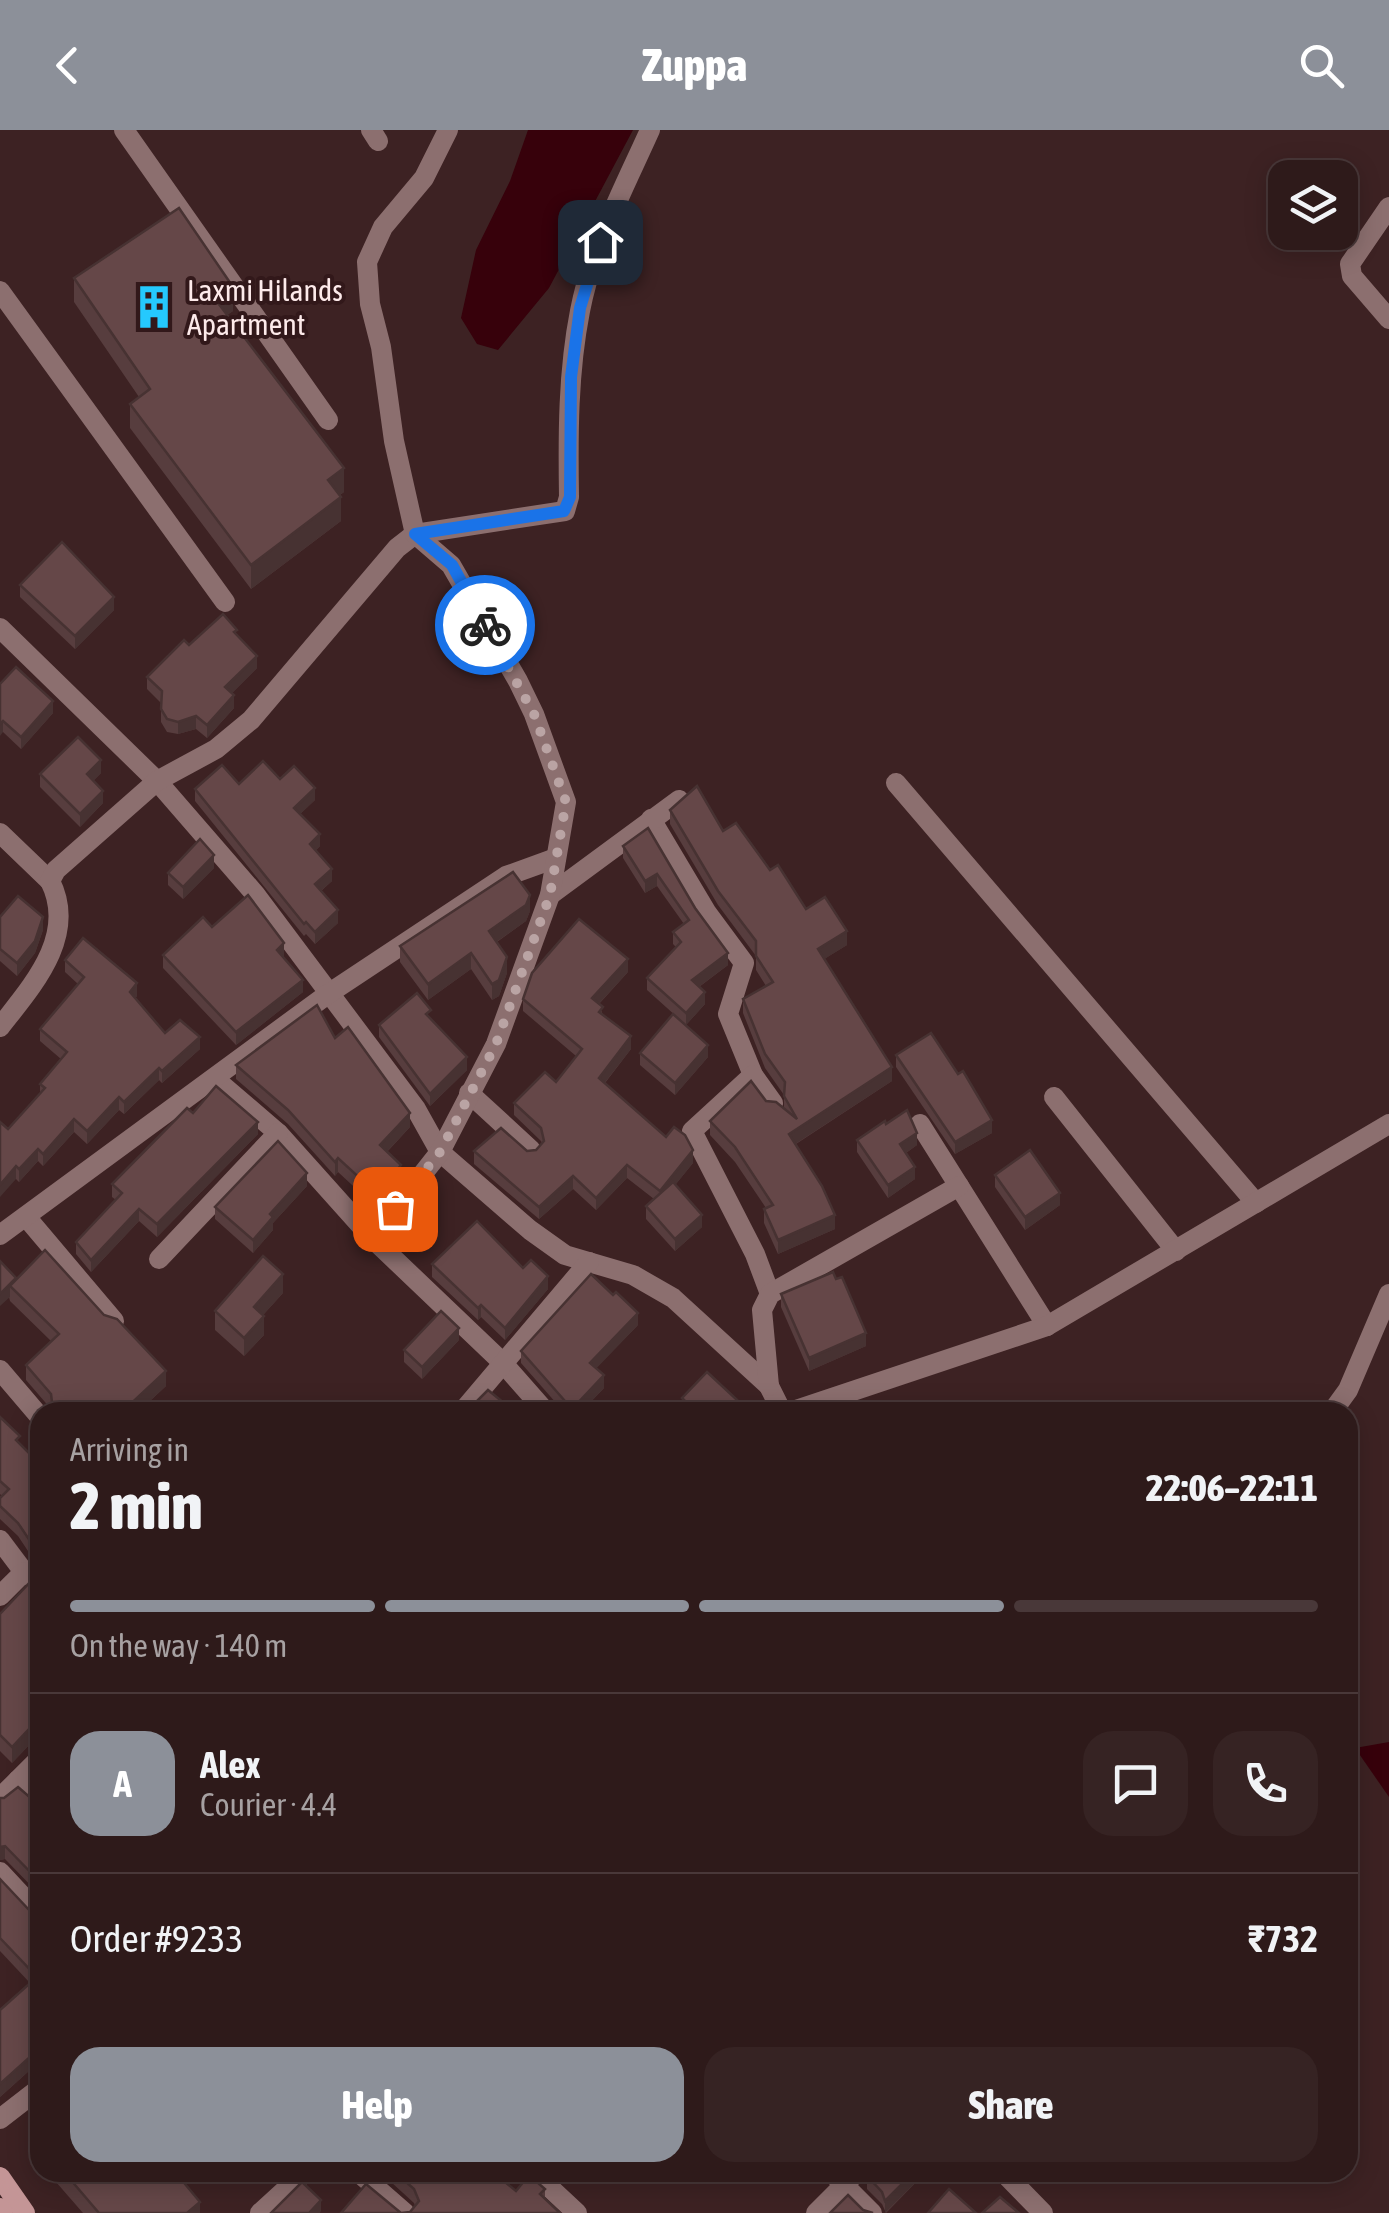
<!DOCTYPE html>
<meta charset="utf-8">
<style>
body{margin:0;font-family:"Asap Condensed",sans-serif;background:#362323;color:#f1f3f6;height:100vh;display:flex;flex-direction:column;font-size:38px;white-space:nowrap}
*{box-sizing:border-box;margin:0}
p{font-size:32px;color:#a7a1a2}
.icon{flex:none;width:55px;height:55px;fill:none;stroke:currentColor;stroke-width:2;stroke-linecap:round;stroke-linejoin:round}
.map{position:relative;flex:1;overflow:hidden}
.details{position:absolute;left:30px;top:1272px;width:1328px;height:780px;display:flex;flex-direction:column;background:#2e1a1a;border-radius:30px;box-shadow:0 5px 25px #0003,0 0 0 2px #493839}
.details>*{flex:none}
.fabs{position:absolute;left:1268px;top:30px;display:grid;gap:20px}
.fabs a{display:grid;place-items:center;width:90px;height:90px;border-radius:20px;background:#2e1a1a;box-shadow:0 5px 25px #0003,0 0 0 2px #493839;font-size:50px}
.pin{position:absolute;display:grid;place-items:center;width:85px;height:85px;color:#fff;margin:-42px;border-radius:20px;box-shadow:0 5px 15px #0006}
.courier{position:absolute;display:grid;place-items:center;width:100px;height:100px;margin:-50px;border:8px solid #1a73e8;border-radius:50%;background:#fff;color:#222;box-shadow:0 2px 12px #0007}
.headline em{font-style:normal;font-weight:800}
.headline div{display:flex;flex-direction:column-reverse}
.headline{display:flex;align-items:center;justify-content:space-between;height:170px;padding:0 40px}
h1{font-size:65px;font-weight:800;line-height:75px}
.bar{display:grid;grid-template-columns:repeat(4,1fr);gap:15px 10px;align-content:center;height:120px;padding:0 40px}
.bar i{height:12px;border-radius:8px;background:#493839}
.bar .on{background:#8c9099}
.bar p{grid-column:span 4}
.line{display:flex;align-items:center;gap:25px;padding:0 40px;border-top:2px solid #493839}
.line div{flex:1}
.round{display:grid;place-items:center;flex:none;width:105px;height:105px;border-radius:30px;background:#362323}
.action{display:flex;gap:20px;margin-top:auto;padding:20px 40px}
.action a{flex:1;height:115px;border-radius:30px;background:#8c9099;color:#fff;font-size:40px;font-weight:800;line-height:115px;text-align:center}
.action a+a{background:#362323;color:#f1f3f6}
header{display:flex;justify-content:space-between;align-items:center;height:130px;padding:0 40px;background:#8c9099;color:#fff;font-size:45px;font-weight:800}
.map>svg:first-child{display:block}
.water{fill:#37010b}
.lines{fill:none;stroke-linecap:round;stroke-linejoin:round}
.minor{stroke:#8c6f6f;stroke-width:20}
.secondary{stroke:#c49596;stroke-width:20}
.wall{fill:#573d3e}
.shaded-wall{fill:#473232}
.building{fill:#654748;stroke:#473232;stroke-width:2.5}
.done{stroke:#baa4a4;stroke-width:10;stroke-dasharray:0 18}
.route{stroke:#1a73e8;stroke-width:12}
.labels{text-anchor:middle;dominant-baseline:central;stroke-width:8;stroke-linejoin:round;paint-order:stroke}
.poi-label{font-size:30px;fill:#fdeaea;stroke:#32181a;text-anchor:start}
</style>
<header><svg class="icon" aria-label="back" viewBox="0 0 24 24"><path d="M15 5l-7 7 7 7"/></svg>Zuppa<svg class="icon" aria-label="search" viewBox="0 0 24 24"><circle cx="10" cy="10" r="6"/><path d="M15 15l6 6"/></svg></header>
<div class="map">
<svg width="1389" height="2083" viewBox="0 0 1389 2083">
<rect width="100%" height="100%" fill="#3d2223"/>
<g class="water">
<polygon points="528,0 633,0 549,158 498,220 477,214 461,188 476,120 510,51"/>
<polygon points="1389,1612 1389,1667 1355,1618"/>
</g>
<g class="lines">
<g class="minor">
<polyline points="124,0 328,290"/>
<polyline points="371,0 378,11"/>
<polyline points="1389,77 1350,134 1352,146 1389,189"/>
<polyline points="0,161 225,472"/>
<polyline points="0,498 157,651 255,764 416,979 440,1022 530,1100 565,1125 633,1145 673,1168 769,1256 782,1282"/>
<polyline points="896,653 1256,1073"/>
<polyline points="651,689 707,783 744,833 728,884 753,945 773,973"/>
<polyline points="0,703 50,751"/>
<polyline points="550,765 679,670"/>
<path d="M0,897C32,856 78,806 50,751L56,740L157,651L216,619L251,590L397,418L415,404L565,381L569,367C568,305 568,242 580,181C592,118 624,58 650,0"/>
<polyline points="753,945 692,1001 755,1124 770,1164"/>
<polyline points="215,949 278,1003 372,1108 502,1232 546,1282"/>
<polyline points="469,963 531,1020"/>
<polyline points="1054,967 1176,1121"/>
<polyline points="920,994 1047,1196"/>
<polyline points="27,1088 114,1191"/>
<polyline points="0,1105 328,864 506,746 556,728"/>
<polyline points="372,1108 440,1022 496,914 550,765 566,672 534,584 518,551 451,435 415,404 394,311 381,217 370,174 367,132 383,97 424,48 448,0"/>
<polyline points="159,1129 278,1003"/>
<polyline points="0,1240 40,1287"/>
<polyline points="769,1256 762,1180 770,1164 959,1056"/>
<polyline points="462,1282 589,1132"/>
<polyline points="790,1282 1047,1196 1389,994"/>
<polyline points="1332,1282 1348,1260 1389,1164"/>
<polyline points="0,1410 24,1442 40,1452"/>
<polyline points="0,1466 24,1442"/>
<polyline points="18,1650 40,1673"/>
<polyline points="0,1668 40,1628"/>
<polyline points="0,1742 40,1785"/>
<polyline points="0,1989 40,1958"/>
<polyline points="358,2042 405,2083"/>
<polyline points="533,2042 577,2083"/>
<polyline points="831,2042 872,2083"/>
<polyline points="1003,2042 1043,2083"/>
<polyline points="260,2083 305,2042"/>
<polyline points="816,2083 857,2042"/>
</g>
<g class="secondary">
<polyline points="0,2047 25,2083"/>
<polyline points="0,2078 3,2083"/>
</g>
</g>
<g class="wall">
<polygon points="74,148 233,181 227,185 344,362 340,365 341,391 251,459 130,298 130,274 139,267 74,172"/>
<polygon points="20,455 114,480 75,519 20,467"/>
<polygon points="237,505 257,538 232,563 234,578 207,608 196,599 178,604 167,602 161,592 161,573 147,559 147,547 189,515"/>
<polygon points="0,554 53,583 21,619 3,602"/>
<polygon points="101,643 93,651 103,673 80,697 40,657 40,644"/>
<polygon points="280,649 315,670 300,684 320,716 315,721 332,751 321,761 338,793 315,814 306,804 304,806 195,671 195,659"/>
<polygon points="670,680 723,701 770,740 806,779 847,815 824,829 892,951 796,1014 835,1099 778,1124 764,1093 764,1079 766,1078 735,1032 710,1005 710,991 766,971 784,979 784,965 765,938 743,883 743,869 766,856 756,840 756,826 718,775 670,694"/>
<polygon points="648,698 728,835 699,857 705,874 686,895 647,860 647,848 676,817 673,814 673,802 684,794 657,756 645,763 623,728 623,716"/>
<polygon points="214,738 183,769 168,755 168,743"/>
<polygon points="530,781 526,791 497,812 507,843 499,866 492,870 471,839 428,870 400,832 400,816"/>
<polygon points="0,787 43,800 35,823 17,846 0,831"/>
<polygon points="212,797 284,826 283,826 303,862 236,915 163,838 163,825"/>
<polygon points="65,830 137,866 135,868 165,903 200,919 162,953 159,950 124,984 119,980 87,1014 74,1002 43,1036 38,1031 19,1052 16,1049 8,999 40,964 40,954 61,929 40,911 40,899 78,854 65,842"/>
<polygon points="628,842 599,874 603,885 631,919 605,953 693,1033 675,1055 702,1097 675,1121 646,1089 646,1076 654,1069 627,1048 596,1080 573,1059 539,1089 474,1034 474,1021 536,1020 542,1014 541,1011 514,985 514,973 556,952 576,926 523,881 523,869"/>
<polygon points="431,889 467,940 430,976 379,907 379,895"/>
<polygon points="335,908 410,997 387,1022 401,1049 378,1079 338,1042 335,1046 288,994 236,949 236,935"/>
<polygon points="640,923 708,927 675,965 640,935"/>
<polygon points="896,925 958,944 992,1003 955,1024 896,937"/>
<polygon points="193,983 258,1004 157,1107 139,1091 91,1142 76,1124 76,1112 116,1070 112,1067 112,1054"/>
<polygon points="857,1010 917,1015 906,1023 915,1049 888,1068 857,1022"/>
<polygon points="995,1045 1060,1075 1025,1100 995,1057"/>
<polygon points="307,1056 273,1093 273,1100 253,1123 215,1089 215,1077"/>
<polygon points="0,1131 16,1148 166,1256 138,1282 51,1282 51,1279 26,1250 26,1235 51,1211 10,1171"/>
<polygon points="432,1134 523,1138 548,1159 505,1210 481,1187 478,1190 432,1147"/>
<polygon points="283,1163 263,1185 264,1205 244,1226 215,1200 215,1181"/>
<polygon points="781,1164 866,1216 809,1241 781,1177"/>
<polygon points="638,1195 596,1238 604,1258 581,1282 564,1282 521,1233 521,1221"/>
<polygon points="459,1210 422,1249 404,1232 404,1220"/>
<polygon points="682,1268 750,1282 684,1282 682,1281"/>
<polygon points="0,1287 20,1314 40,1334 40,1428 36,1433 18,1406 0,1389 0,1368 2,1366 0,1364"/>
<polygon points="40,1452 40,1614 32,1612 12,1633 0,1621 0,1484"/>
<polygon points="0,1668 40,1676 40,1765 5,1729 0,1730"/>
<polygon points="0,1749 31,1782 40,1785 40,1931 0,1967 30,1853 0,1821"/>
<polygon points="56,2042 175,2042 200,2083 83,2083 56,2052"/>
<polygon points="380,2042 493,2042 516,2061 529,2045 545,2059 545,2068 560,2083 341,2083 366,2054 401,2083 410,2082 415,2076 414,2073"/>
<polygon points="759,2042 781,2042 771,2054"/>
<polygon points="926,2042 886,2083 882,2074 867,2059 867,2046"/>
</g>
<g class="shaded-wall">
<polygon points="233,157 233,181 215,193 215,169"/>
<polygon points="344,338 344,362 328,374 328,350"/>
<polygon points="341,367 341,391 251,459 251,435"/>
<polygon points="114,467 114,480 75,519 75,506"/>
<polygon points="257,526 257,538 225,570 225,557"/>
<polygon points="234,565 234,578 207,608 207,595"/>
<polygon points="53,571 53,583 21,619 21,607"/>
<polygon points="196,586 196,599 178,604 178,592"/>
<polygon points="3,591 3,602 0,606 0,594"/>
<polygon points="101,630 101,643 87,657 87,644"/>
<polygon points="315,658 315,670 294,690 294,678"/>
<polygon points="103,661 103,673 80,697 80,684"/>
<polygon points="320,704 320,716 310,726 310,714"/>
<polygon points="214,725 214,738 183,769 183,757"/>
<polygon points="332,739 332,751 315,766 315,754"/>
<polygon points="657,744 657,756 645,763 645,751"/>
<polygon points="530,765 530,781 526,791 489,817 489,801"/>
<polygon points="338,780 338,793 315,814 315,802"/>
<polygon points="43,787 43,800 35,823 17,846 17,833"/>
<polygon points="847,801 847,815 818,833 818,819"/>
<polygon points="284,813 284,826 277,832 277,820"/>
<polygon points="471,823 471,839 428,870 428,854"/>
<polygon points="728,823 728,835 692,862 692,850"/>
<polygon points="507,827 507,843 499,866 492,870 492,854"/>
<polygon points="628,829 628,842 592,881 592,868"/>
<polygon points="303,850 303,862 236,915 236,902"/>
<polygon points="137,853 137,866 130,874 130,862"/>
<polygon points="705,862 705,874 686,895 686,883"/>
<polygon points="631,906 631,919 599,960 599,948"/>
<polygon points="200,907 200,919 162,953 162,941"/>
<polygon points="708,915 708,927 675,965 675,953"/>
<polygon points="467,927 467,940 430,976 430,964"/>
<polygon points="892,937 892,951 789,1018 789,1004"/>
<polygon points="159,938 159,950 124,984 124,972"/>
<polygon points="119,967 119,980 87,1014 87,1001"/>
<polygon points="410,983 410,997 380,1029 380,1015"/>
<polygon points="74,989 74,1002 43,1036 43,1024"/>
<polygon points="992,990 992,1003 955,1024 955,1012"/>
<polygon points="258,992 258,1004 157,1107 157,1094"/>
<polygon points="917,1003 917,1015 900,1027 900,1014"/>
<polygon points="38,1019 38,1031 19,1052 19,1039"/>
<polygon points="693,1020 693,1033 660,1074 660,1061"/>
<polygon points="338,1028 338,1042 335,1046 335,1032"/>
<polygon points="401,1035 401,1049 378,1079 378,1065"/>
<polygon points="627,1035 627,1048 596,1080 596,1068"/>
<polygon points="16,1036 16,1049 0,1067 0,1055"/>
<polygon points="915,1037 915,1049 888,1068 888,1055"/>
<polygon points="307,1043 307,1056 273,1093 273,1100 253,1123 253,1110 270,1084"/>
<polygon points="573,1046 573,1059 539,1089 539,1077"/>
<polygon points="1060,1063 1060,1075 1025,1100 1025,1087"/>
<polygon points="139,1079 139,1091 91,1142 91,1130"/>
<polygon points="702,1085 702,1097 675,1121 675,1109"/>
<polygon points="835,1085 835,1099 778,1124 778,1110"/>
<polygon points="283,1144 283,1163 254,1195 254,1177"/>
<polygon points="548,1146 548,1159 505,1210 505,1198"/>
<polygon points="16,1148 10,1156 10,1167 0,1176 0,1164"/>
<polygon points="481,1175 481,1187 478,1190 478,1178"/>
<polygon points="638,1183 638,1195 590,1245 590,1233"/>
<polygon points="264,1186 264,1205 244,1226 244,1208"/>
<polygon points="459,1198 459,1210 422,1249 422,1237"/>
<polygon points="866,1203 866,1216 809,1241 809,1228"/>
<polygon points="166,1241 166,1256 138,1282 122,1282"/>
<polygon points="604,1245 604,1258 581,1282 572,1282 572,1279"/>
<polygon points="40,1415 40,1428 36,1433 36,1420"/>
<polygon points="32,1596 32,1612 12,1633 12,1617"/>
<polygon points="40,1707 40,1720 32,1728 32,1714"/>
<polygon points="5,1716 5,1729 0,1730 0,1717"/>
<polygon points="40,1918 40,1931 0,1967 0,1954"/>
<polygon points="771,2042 781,2042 771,2054"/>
<polygon points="914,2042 926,2042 885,2083 885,2071"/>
<polygon points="321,2070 321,2081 320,2083 309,2083"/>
<polygon points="200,2072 200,2083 187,2083"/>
</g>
<g class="building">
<polygon points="179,78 233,157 215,169 344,338 328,350 341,367 251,435 130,274 150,259 74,148"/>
<polygon points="62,412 114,467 75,506 20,455"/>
<polygon points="223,484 237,500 234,502 257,526 225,557 234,565 207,595 196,586 178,592 167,589 161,579 162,561 147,547 184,510 189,515"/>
<polygon points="16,537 53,571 21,607 3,591 0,594 0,554"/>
<polygon points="78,607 101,630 87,644 103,661 80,684 40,644"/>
<polygon points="263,631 280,649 294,636 315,658 294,678 320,704 310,714 332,739 315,754 338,780 315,802 306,792 304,794 195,659 222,635 239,654"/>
<polygon points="697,656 723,701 736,693 770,740 778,735 806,779 825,767 847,801 818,819 892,937 789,1004 822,1056 835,1085 778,1110 764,1079 773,1075 735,1017 710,991 751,951 766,971 776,972 797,989 784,966 785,952 765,924 743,869 773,852 756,826 756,811 718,761 670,680"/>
<polygon points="648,698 695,778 728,823 692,850 705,862 686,883 647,848 681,812 673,802 689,790 657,744 645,751 623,716"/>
<polygon points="200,709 214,725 183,757 168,743"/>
<polygon points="513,742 530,765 526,775 489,801 507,827 499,850 492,854 471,823 428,854 400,816"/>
<polygon points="248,765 284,813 277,820 303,850 236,902 163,825 203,787 212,797"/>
<polygon points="18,766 43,787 35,811 17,833 0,819 0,787"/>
<polygon points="579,789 628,829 592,868 603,877 599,882 631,906 599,948 666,1007 674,997 685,1005 693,1020 660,1061 627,1035 596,1068 573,1046 539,1077 474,1021 501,998 527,1021 536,1020 544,1011 541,998 514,973 545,942 556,952 582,919 523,869 532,843"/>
<polygon points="83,808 137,853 130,862 165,903 180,890 200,907 162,941 159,938 124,972 119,967 87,1001 74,989 43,1024 38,1019 19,1039 16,1036 0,1055 0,992 8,999 45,958 40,954 67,922 40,899 84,847 65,830"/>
<polygon points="417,863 431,880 426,884 467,927 430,964 379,895"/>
<polygon points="317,875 335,908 348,897 410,983 380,1015 401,1035 378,1065 338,1028 335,1032 288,980 236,935"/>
<polygon points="673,884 708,915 675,953 640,923"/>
<polygon points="931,903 958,944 963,941 992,990 955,1012 896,925"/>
<polygon points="216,956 258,992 157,1094 139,1079 91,1130 76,1112 122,1063 112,1054 187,978 193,983"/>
<polygon points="907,980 917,1003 900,1014 915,1037 888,1055 857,1010 885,991 886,994"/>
<polygon points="278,1011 307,1043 270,1084 273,1087 253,1110 215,1077"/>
<polygon points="1030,1020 1060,1063 1025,1087 995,1045"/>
<polygon points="673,1052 702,1085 675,1109 646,1076"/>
<polygon points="477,1091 523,1138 531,1130 548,1146 505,1198 481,1175 478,1178 432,1134"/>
<polygon points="45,1120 104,1185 117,1189 166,1241 122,1282 69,1282 60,1274 53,1280 51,1264 26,1235 59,1204 10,1156"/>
<polygon points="263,1126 283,1144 254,1177 264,1186 244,1208 215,1181"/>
<polygon points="0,1131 16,1148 0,1164"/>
<polygon points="833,1142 836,1149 842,1147 866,1203 809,1228 781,1164"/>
<polygon points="591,1144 613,1165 616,1162 638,1183 590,1233 604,1245 572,1279 521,1221"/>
<polygon points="441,1181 459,1198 422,1237 404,1220"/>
<polygon points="707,1242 750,1282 696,1282 682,1268"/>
<polygon points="488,1260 515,1282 466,1282"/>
<polygon points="0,1287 20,1306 16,1310 40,1334 40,1415 36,1420 18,1393 0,1376 0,1368 9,1359 0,1351"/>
<polygon points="34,1448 40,1452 40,1598 32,1596 12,1617 0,1605 0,1484"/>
<polygon points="18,1657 40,1676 40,1707 32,1714 40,1722 40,1752 5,1716 0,1717 0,1668 4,1668"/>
<polygon points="0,1749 31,1782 40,1785 40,1918 0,1954 0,1880 37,1847 0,1808"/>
<polygon points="64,2042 175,2042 200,2072 187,2083 99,2083"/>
<polygon points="395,2042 493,2042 516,2061 529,2045 545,2059 540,2064 560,2083 341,2083 366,2054 401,2083 410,2082 419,2071 414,2059"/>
<polygon points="870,2042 914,2042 885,2071 882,2062 867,2046"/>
<polygon points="302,2052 321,2070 309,2083 271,2083"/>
<polygon points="949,2059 976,2083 928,2083"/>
<polygon points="848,2065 863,2080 873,2083 830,2083"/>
<polygon points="1000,2067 1019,2083 982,2083"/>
</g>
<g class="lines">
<polyline class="done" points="395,1079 440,1022 496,914 550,765 566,672 534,584 485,495"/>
<polyline class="route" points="485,495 452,435 415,404 564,381 570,367 571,247 580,178 600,112"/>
</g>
<defs>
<g id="building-bare" transform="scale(3.45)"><path d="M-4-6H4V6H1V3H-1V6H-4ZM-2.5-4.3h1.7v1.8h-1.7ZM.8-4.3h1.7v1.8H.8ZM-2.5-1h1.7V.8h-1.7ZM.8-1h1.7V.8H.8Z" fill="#25c9fe" stroke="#32181a" stroke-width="2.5" paint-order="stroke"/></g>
</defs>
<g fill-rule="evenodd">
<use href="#building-bare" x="154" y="177"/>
</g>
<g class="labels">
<g class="poi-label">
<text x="187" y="160">Laxmi Hilands<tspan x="187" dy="34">Apartment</tspan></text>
</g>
</g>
</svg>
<div class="fabs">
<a><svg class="icon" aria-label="layers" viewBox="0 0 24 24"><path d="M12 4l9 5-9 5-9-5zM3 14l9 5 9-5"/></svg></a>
</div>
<div class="pin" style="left:395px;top:1079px;background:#ea580c"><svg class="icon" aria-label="bag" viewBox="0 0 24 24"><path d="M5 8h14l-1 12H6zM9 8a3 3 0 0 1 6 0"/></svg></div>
<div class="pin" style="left:600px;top:112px;background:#1f2937"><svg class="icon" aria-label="home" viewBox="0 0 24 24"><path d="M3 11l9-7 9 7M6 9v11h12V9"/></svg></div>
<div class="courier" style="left:485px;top:495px"><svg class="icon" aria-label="bike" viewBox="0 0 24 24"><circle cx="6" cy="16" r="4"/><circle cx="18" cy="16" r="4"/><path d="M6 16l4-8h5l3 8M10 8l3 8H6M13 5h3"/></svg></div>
<section class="details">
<div class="headline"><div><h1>2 min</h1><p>Arriving in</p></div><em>22:06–22:11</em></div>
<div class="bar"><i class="on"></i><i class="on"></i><i class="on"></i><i></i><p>On the way · 140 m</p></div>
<div class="line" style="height:180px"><b class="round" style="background:#8c9099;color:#fff">A</b><div><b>Alex</b><p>Courier · 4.4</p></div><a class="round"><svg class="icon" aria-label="chat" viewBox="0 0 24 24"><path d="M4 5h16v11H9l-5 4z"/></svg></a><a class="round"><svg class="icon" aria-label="phone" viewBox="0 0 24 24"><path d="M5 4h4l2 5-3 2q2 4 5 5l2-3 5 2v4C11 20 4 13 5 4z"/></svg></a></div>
<div class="line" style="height:130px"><div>Order #9233</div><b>₹732</b></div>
<div class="action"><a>Help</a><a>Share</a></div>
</section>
</div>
